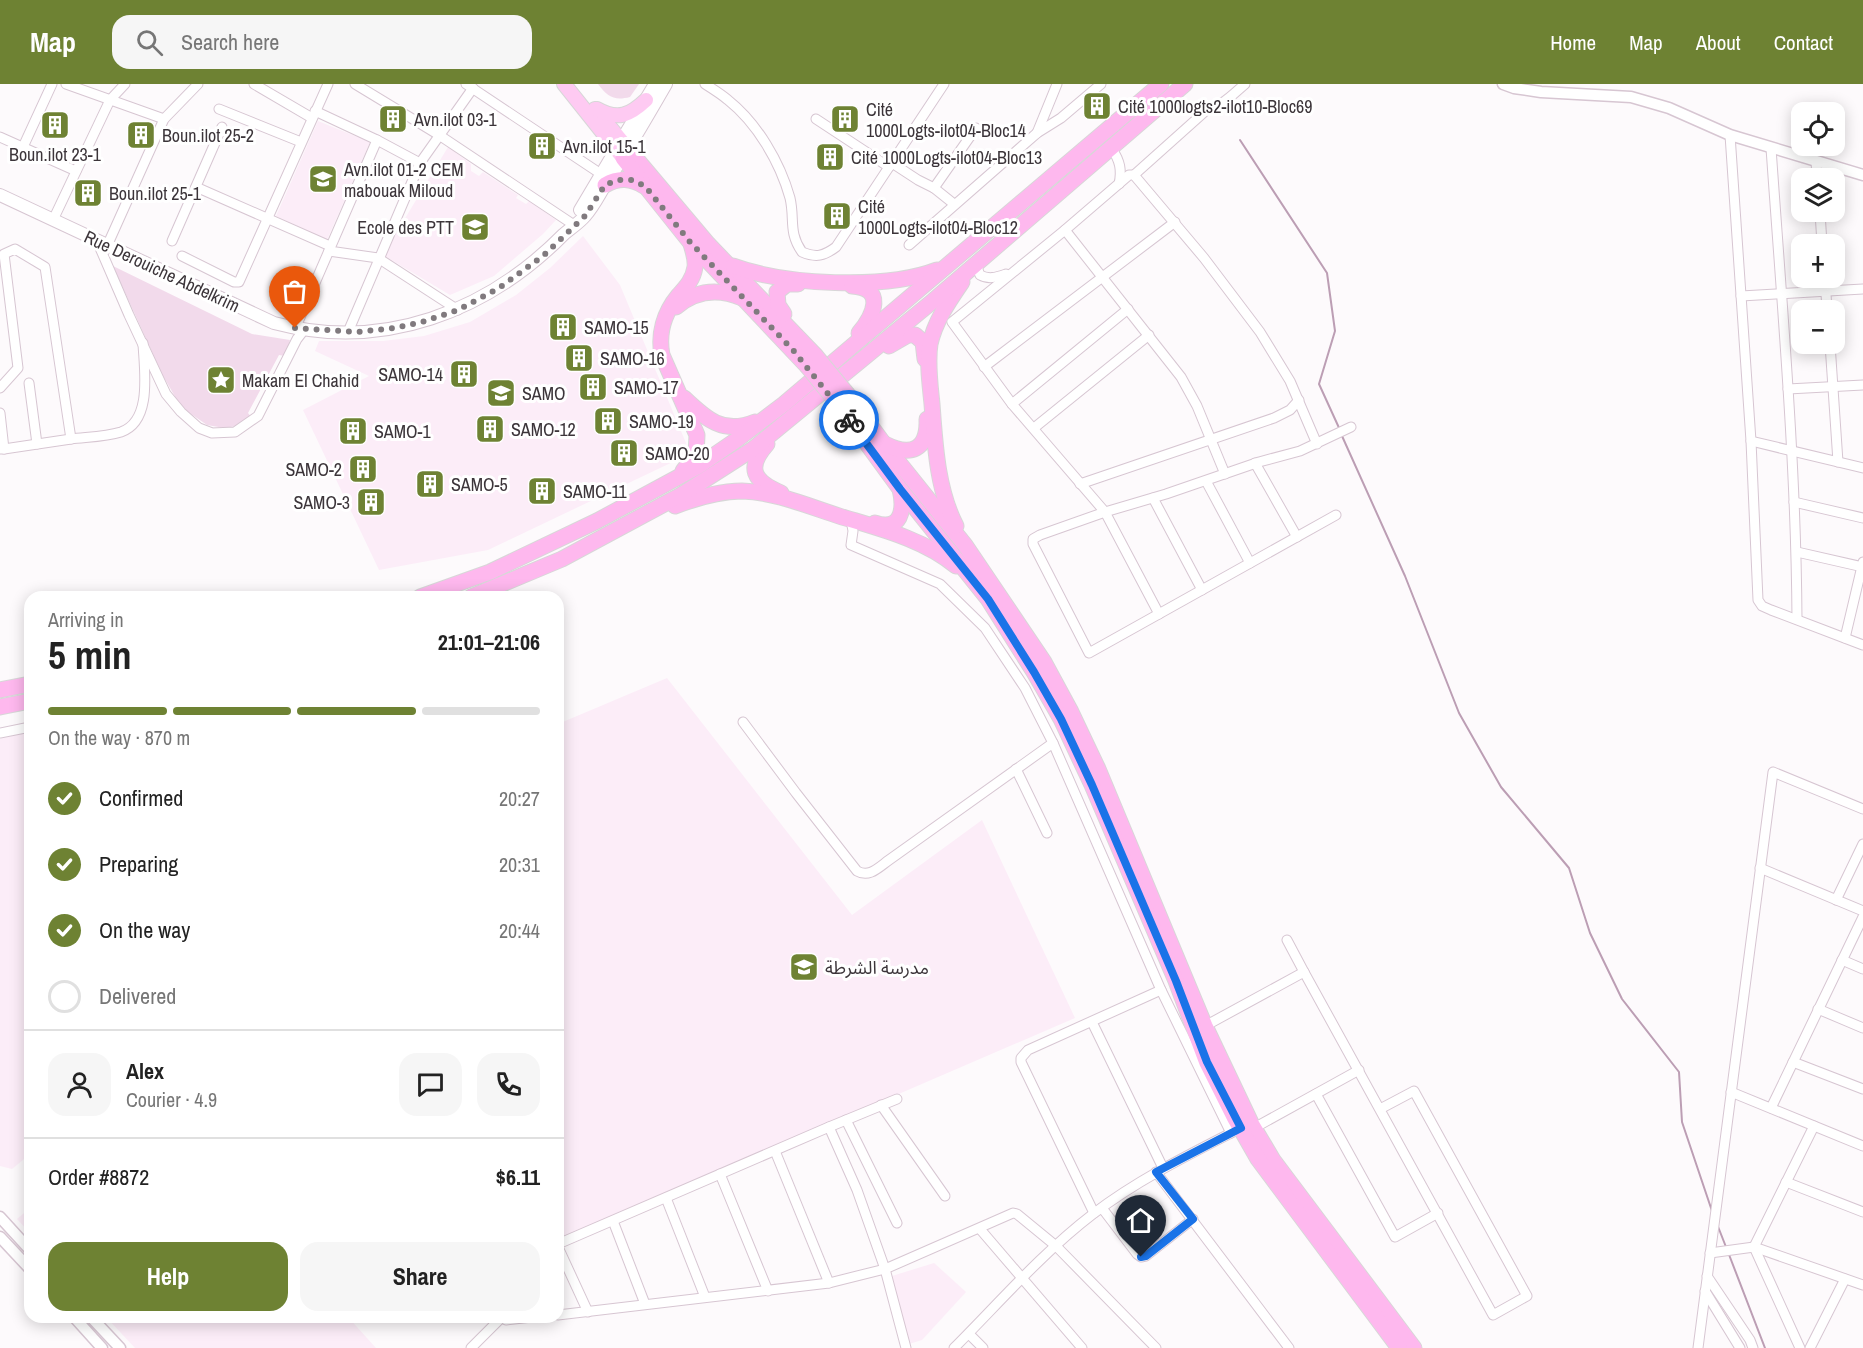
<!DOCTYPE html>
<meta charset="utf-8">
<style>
body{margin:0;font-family:"Archivo Narrow","Noto Sans Arabic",sans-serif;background:#f6f6f6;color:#222;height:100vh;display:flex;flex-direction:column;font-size:22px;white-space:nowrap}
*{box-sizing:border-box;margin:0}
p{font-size:20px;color:#767676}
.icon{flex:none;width:33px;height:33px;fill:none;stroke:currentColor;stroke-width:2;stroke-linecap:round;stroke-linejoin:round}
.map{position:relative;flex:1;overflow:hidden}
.sheet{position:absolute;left:24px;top:507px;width:540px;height:732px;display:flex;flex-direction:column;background:#fff;border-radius:18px;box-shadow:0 3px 15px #0003}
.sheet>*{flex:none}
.fabs{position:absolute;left:1791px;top:18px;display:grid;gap:12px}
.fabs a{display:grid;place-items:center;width:54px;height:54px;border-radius:12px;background:#fff;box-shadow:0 3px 15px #0003;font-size:30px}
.pin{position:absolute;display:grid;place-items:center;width:51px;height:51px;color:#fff;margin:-62px -26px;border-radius:50% 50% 50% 0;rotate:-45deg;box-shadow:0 0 6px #0007}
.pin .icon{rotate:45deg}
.courier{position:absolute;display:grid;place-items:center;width:60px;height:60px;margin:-30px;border:4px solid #1a73e8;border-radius:50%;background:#fff;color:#222;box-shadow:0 2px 8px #0007}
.summary em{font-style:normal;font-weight:800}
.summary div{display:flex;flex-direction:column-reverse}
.summary{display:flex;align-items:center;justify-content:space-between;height:102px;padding:0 24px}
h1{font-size:39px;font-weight:800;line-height:45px}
.bar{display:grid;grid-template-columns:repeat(4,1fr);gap:9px 6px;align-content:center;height:72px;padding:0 24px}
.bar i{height:8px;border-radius:4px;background:#e0e0e0}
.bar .current{background:#6e8233}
.bar p{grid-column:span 4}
.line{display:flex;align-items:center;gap:15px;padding:0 24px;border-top:2px solid #e0e0e0}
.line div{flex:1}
.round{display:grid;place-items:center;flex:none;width:63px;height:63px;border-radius:18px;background:#f6f6f6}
ol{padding:0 24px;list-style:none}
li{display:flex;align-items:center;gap:18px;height:66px}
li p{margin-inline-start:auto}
li .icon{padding:6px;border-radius:50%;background:#6e8233;color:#fff;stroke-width:4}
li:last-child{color:#767676}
li i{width:33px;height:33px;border:3px solid #e0e0e0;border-radius:50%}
.primary-button{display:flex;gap:12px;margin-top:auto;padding:12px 24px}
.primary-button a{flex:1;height:69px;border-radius:18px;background:#6e8233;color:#fff;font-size:24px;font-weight:800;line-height:69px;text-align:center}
.primary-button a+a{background:#f6f6f6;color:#222}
header{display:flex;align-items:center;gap:36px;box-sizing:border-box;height:84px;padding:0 30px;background:#6e8233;color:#fff}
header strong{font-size:28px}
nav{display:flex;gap:33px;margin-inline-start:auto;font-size:21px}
.search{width:420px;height:54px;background:#f6f6f6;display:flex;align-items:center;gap:15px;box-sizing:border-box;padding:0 21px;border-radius:18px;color:#767676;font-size:22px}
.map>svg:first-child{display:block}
.built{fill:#fcedf8}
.green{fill:#f2daeb}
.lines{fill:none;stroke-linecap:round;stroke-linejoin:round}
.stream{stroke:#bc9eb4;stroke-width:2}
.minor-casing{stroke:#d7c6d2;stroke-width:11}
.tertiary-casing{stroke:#d7c6d2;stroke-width:13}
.secondary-casing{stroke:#d7c6d2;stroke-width:14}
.primary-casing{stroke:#d8d7d8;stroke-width:16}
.trunk-casing{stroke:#d8d7d8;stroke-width:17}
.minor{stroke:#fff;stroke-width:9}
.tertiary{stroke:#fff;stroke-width:10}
.secondary{stroke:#fff;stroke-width:12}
.primary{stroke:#fecaf2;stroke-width:14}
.trunk{stroke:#feb8ee;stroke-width:15}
.trunk-bridge-casing{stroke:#d8d7d8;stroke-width:17;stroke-linecap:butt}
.trunk-bridge{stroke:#feb8ee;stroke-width:15}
.done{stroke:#807a7e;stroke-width:6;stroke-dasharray:0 10.8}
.route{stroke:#1a73e8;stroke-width:8}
.labels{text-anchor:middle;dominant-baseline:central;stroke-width:6;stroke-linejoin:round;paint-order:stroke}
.poi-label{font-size:18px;fill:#3c353a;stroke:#fff;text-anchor:start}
.street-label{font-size:18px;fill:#3c353a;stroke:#fff}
</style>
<header>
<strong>Map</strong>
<div class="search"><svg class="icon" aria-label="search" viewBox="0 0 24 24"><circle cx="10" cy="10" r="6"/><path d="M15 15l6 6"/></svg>Search here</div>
<nav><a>Home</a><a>Map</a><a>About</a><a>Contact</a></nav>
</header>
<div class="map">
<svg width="1863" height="1264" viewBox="0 0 1863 1264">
<rect width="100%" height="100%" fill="#fdfafc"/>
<g class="built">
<polygon points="318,37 370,58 327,156 276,132"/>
<polygon points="448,63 471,80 471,87 479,92 483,88 518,111 516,114 526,120 529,117 556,136 543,150 494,192 450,211 383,171"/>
<polygon points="583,152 620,201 686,359 684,370 679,375 488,466 379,486 303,326 369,292 315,267 319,257 383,257 424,252 470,238 516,211 550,184"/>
<polygon points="667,594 852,831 982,736 1075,934 558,1157 558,640"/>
<polygon points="30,648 30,1070 12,1085 0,1082 0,655"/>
<polygon points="30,1124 30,1149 17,1135"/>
<polygon points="934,1179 966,1208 922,1256 909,1260 892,1192"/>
<polygon points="106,1233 348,1233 376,1264 135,1264"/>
</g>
<g class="green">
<path d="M598,0H639L630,13C614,17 608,13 598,0Z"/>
<polygon points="113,182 252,250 290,256 285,272 279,271 248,329 252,334 237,342 224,344 207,341 181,323 162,290"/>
</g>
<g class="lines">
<g class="stream">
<polyline points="1240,56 1327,189 1335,247 1319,300 1340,346"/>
<polyline points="1342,352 1405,492 1459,629 1501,703 1569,784 1590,849 1622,915 1679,988 1682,1038 1712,1127"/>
<polyline points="1717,1140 1726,1163"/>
<polyline points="1728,1168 1765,1264"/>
</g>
<g class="minor-casing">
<g id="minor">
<polyline points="66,0 164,35"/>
<polyline points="254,0 312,34"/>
<polyline points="355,0 439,51 574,141"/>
<polyline points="466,0 601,90"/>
<path d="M705,0C713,5 721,10 728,16C757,39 780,78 790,114C795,135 788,148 802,168C816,174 824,172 836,163L944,0"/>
<path d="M1164,19C1181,22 1206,28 1222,19C1230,14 1238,6 1245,0"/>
<polyline points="219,25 301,58"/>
<polyline points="315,27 377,56 420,79"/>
<polyline points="816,35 889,83"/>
<polyline points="1037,49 1057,0"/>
<polyline points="1730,51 1751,357 1758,516 1762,522 1771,526 1863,561"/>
<polyline points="0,53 76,87"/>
<polyline points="23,63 52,0"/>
<path d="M1771,64C1782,221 1796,378 1797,535"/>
<path d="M1112,65C1120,77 1122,86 1119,100"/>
<polyline points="1816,77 1817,94"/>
<polyline points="892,79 918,96 934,104"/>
<polyline points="1134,91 1210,23"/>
<polyline points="196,103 330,162"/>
<polyline points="954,120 934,104 976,44"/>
<polyline points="1820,128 1822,160"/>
<polyline points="53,136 110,16 125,0"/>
<polyline points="1065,146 1181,293 1197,322 1225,390"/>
<polyline points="97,157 129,231 166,310 181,328 199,344 212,349 235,348 258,332 297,255 304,246"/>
<polyline points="172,157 222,43"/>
<polyline points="909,161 1037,49 1061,34 1101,0"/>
<polyline points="107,162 164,35 198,0"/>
<polyline points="329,167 378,174 458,226"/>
<polyline points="182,172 234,198 239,198 328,0"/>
<path d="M978,176V186L980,191C989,196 997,193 1006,190"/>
<polyline points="1825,194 1827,226"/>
<polyline points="1741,212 1863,205"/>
<polyline points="295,245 377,56"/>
<polyline points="348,248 420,79 473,4"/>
<polyline points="1830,260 1838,378"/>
<polyline points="984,283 1175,138"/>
<polyline points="29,299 37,360"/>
<path d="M0,304L18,284L4,170L15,165L45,183L71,355C87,353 105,353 121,348C153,337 144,285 143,259"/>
<polyline points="1788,305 1863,301"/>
<polyline points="1012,320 1128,225"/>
<polyline points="0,329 4,365 0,365"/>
<polyline points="1034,344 1149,251"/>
<polyline points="1751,357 1863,384"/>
<polyline points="4,365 71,355"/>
<polyline points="1255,379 1297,453"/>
<polyline points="1206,397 1250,479"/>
<polyline points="1080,400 1274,334 1290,326 1299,316"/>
<polyline points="1153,414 1202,506"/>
<polyline points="1794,418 1863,434"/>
<polyline points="1336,431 1089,569 1033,460 1033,455 1040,451 1105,428 1166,410 1259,378 1300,367 1351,343"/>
<polyline points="851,436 853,447 851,461 940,500 985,544 1025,604 1053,659 1161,906 1231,1049"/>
<polyline points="1797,468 1863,483"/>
<polyline points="1159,530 1105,428 1012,320 952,238 1065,146 1129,91 1134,91 1204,174 1260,248 1290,297 1317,360"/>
<polyline points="1845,554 1863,478"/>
<path d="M743,638L796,709L857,787C869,794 878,784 889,776L1053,659"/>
<polyline points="0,649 30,643"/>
<polyline points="1016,685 1047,749"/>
<polyline points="1760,784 1863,827"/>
<polyline points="1836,816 1863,760"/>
<polyline points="1287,856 1304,888 1493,1231 1527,1212 1414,1007 1380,1025"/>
<polyline points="1842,876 1863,885"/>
<polyline points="1818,925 1863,944"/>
<polyline points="1092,938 1163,1084"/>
<polyline points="1205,942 1304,888"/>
<polyline points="1793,978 1863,1005"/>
<polyline points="1731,1008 1863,1062"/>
<polyline points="1316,1010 1395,1153 1438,1129"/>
<polyline points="881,1021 945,1112"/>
<polyline points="1771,1024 1863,833"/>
<polyline points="846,1036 897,1139"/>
<polyline points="829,1043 897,1015"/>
<polyline points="1254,1044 1359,986"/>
<polyline points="775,1067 829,1199"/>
<polyline points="1156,1088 1289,1264"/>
<polyline points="720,1090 768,1207"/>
<polyline points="1786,1098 1863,1128"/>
<polyline points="666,1114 705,1213"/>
<polyline points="1102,1124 1137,1170 1141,1173 1146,1172 1193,1135"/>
<polyline points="1094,1129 1021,978 1021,974 1028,966 1161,906"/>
<polyline points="613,1137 645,1220"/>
<polyline points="980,1145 1082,1264"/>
<polyline points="558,1160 829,1043 857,1106 885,1185 906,1264"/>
<polyline points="558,1163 588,1228"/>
<polyline points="1710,1169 1754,1163 1863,1201"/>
<polyline points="1707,1192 1750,1256 1753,1264"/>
<polyline points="1705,1207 1740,1264"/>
<polyline points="558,1231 829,1199 885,1185 1013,1129 1017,1130 1056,1162 1156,1264"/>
<polyline points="501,1233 506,1236 532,1233"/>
<polyline points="969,1250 983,1264"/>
<polyline points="471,1264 501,1234"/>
<path d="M954,1264C999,1219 1042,1169 1093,1130C1136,1097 1186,1072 1235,1047"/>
<polyline points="1698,1264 1773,688 1863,725"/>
<polyline points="1800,1264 1754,1163 1814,1042"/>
<polyline points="1810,1264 1845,1195"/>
</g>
</g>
<g class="tertiary-casing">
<g id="tertiary">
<polyline points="1503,0 1514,4 1541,8 1631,13 1669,24 1730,51 1863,91"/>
<polyline points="0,1133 30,1166"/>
<polyline points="0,1153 30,1185"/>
<polyline points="74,1233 102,1264"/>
<polyline points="91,1233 120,1264"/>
</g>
</g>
<g class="secondary-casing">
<g id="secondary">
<path d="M0,111L274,239C383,268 487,228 564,150C571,144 579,139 585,132C594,122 600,109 607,98C628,66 647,33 666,0"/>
<polyline points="580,126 655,0"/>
</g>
</g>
<g class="primary-casing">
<g id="primary">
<polyline points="564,0 623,74"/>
<polyline points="595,25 628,65"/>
<path d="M597,25C618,37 630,31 646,16"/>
</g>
</g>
<g class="trunk-casing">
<g id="trunk">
<polyline points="628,65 708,160 815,271"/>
<polyline points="623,74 690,158 807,282"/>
<path d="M605,101C619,93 631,94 644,102"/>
<path d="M733,182C785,201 885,206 937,186"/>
<path d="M852,202C886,204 874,231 859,249"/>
<path d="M676,223C696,206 718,204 742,214"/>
<polyline points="784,230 778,221 777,208 787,200 798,200"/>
<polyline points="889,262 908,251 915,251 923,258 925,275"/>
<polyline points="848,311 884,360 965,461 1044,578 1070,626 1098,685 1205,942 1251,1039 1273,1076 1414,1264"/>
<path d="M684,314C706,335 723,351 755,338"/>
<polyline points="838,320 900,405 988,515 1034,588 1061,635 1092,701 1176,897 1207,979 1234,1033 1258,1075 1399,1264"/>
<path d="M767,360C746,384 753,397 781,409"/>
<path d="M885,360C911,373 928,366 927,335"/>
<path d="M683,387L696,370L697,351L662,271C658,250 664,229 678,212C686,203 693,196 695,183C696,175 693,167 691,160"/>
<path d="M675,422C696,414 719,407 742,407C775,408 808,422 839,432C878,444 924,455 956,482"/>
<path d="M875,439C901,448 905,426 900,405"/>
<path d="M956,442C937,405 935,360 932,320C930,300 927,279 930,260C935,237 949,217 962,198"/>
<polyline points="420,513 490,488 597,437 697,383 735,357 784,320 1161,0"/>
<polyline points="471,513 562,475 681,411 753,365 933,217 1185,0"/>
<polyline points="0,606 30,600"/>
<polyline points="0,623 30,617"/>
</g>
</g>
<use href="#minor" class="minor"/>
<use href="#tertiary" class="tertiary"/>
<use href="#secondary" class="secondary"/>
<use href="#primary" class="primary"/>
<use href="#trunk" class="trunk"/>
<g class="trunk-bridge-casing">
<g id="trunk-bridge">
<polyline points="815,271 848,311"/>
<polyline points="807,282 838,320"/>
</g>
</g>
<use href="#trunk-bridge" class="trunk-bridge"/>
</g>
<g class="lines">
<polyline class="done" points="295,244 357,248 395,244 422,238 458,226 499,204 543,172 585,132 605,101 618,96 632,96 645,102 690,158 793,266 849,336"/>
<polyline class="route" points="849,336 900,405 988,515 1034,588 1061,635 1092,701 1176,897 1207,978 1241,1044 1156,1088 1193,1135 1146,1172 1141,1173"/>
</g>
<defs>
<g id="building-square" transform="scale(1.5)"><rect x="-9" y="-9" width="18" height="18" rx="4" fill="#6e8233" stroke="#fff"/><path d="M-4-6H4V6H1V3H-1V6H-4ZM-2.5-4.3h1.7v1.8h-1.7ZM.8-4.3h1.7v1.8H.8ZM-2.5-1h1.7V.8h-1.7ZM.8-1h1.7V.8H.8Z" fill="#fff"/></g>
<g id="school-square" transform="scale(1.5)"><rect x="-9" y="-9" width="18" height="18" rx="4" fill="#6e8233" stroke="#fff"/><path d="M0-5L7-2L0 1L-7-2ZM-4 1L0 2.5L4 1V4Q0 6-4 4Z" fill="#fff"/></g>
<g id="sight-square" transform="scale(1.5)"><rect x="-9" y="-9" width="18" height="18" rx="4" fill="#6e8233" stroke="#fff"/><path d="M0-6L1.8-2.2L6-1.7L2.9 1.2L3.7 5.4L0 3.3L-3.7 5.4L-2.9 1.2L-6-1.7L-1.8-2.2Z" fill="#fff"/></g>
<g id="university-square" transform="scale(1.5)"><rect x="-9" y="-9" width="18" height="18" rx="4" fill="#6e8233" stroke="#fff"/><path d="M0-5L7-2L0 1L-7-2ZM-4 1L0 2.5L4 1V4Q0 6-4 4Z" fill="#fff"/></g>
</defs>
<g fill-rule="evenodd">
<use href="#building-square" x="1097" y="22"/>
<use href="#building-square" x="393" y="35"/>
<use href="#building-square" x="845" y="35"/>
<use href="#building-square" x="55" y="41"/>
<use href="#building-square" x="141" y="51"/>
<use href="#building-square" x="542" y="62"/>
<use href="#building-square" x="830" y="73"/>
<use href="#school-square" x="323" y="95"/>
<use href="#building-square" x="88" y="109"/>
<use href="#building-square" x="837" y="132"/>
<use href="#school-square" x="475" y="143"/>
<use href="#building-square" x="563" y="243"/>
<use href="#building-square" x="579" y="274"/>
<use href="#building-square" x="464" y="290"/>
<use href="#sight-square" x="221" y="296"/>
<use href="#building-square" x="593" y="303"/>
<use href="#university-square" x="501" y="309"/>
<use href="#building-square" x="608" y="337"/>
<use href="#building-square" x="490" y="345"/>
<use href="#building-square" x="353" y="347"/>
<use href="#building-square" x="624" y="369"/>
<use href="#building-square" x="363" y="385"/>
<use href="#building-square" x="430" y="400"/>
<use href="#building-square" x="542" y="407"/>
<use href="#building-square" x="371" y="418"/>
<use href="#university-square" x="804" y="883"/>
</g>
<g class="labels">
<g class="poi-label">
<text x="1118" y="22">Cité 1000logts2-ilot10-Bloc69</text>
<text x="866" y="25">Cité<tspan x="866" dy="21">1000Logts-ilot04-Bloc14</tspan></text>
<text x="414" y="35">Avn.ilot 03-1</text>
<text x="162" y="51">Boun.ilot 25-2</text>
<text x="563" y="62">Avn.ilot 15-1</text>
<text x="55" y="70" text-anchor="middle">Boun.ilot 23-1</text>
<text x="851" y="73">Cité 1000Logts-ilot04-Bloc13</text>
<text x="344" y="85">Avn.ilot 01-2 CEM<tspan x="344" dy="21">mabouak Miloud</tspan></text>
<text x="109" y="109">Boun.ilot 25-1</text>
<text x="858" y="122">Cité<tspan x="858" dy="21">1000Logts-ilot04-Bloc12</tspan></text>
<text x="454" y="143" text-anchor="end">Ecole des PTT</text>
<text x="584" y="243">SAMO-15</text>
<text x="600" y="274">SAMO-16</text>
<text x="443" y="290" text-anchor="end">SAMO-14</text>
<text x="242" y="296">Makam El Chahid</text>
<text x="614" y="303">SAMO-17</text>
<text x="522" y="309">SAMO</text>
<text x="629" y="337">SAMO-19</text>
<text x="511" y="345">SAMO-12</text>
<text x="374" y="347">SAMO-1</text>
<text x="645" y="369">SAMO-20</text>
<text x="342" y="385" text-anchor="end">SAMO-2</text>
<text x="451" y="400">SAMO-5</text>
<text x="563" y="407">SAMO-11</text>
<text x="350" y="418" text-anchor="end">SAMO-3</text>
<text x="825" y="883">مدرسة الشرطة</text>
</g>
<g class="street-label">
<text transform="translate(162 187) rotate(25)">Rue Derouiche Abdelkrim</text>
</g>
</g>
</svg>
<div class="fabs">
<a><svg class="icon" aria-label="locate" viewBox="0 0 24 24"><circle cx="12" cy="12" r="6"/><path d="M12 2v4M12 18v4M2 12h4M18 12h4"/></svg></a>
<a><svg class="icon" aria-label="layers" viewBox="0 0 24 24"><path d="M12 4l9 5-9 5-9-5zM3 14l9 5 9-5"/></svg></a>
<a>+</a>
<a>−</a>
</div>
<div class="pin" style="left:295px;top:244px;background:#ea580c"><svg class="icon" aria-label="bag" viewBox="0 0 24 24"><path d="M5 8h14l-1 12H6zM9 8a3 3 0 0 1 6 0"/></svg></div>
<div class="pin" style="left:1141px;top:1173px;background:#1f2937"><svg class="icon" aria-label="home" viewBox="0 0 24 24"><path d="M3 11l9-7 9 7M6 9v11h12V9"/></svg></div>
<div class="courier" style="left:849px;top:336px"><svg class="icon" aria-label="bike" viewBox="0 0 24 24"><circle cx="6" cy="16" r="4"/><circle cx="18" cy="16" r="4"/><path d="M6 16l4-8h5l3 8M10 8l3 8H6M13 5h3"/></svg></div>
<section class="sheet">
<div class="summary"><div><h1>5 min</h1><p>Arriving in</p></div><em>21:01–21:06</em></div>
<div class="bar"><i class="current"></i><i class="current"></i><i class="current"></i><i></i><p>On the way · 870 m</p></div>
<ol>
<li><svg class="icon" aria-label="check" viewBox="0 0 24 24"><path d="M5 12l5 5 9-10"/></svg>Confirmed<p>20:27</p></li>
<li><svg class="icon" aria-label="check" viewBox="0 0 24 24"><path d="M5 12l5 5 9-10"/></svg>Preparing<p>20:31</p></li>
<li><svg class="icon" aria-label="check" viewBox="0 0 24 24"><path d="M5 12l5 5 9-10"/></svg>On the way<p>20:44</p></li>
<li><i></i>Delivered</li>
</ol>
<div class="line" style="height:108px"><a class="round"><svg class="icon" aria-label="person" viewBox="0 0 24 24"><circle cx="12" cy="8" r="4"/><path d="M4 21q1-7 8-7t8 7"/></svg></a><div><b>Alex</b><p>Courier · 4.9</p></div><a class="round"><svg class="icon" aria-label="chat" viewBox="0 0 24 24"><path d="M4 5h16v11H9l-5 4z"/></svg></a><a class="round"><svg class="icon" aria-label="phone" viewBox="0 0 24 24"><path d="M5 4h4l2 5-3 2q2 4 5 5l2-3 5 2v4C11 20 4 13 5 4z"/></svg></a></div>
<div class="line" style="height:78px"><div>Order #8872</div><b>$6.11</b></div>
<div class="primary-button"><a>Help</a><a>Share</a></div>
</section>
</div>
